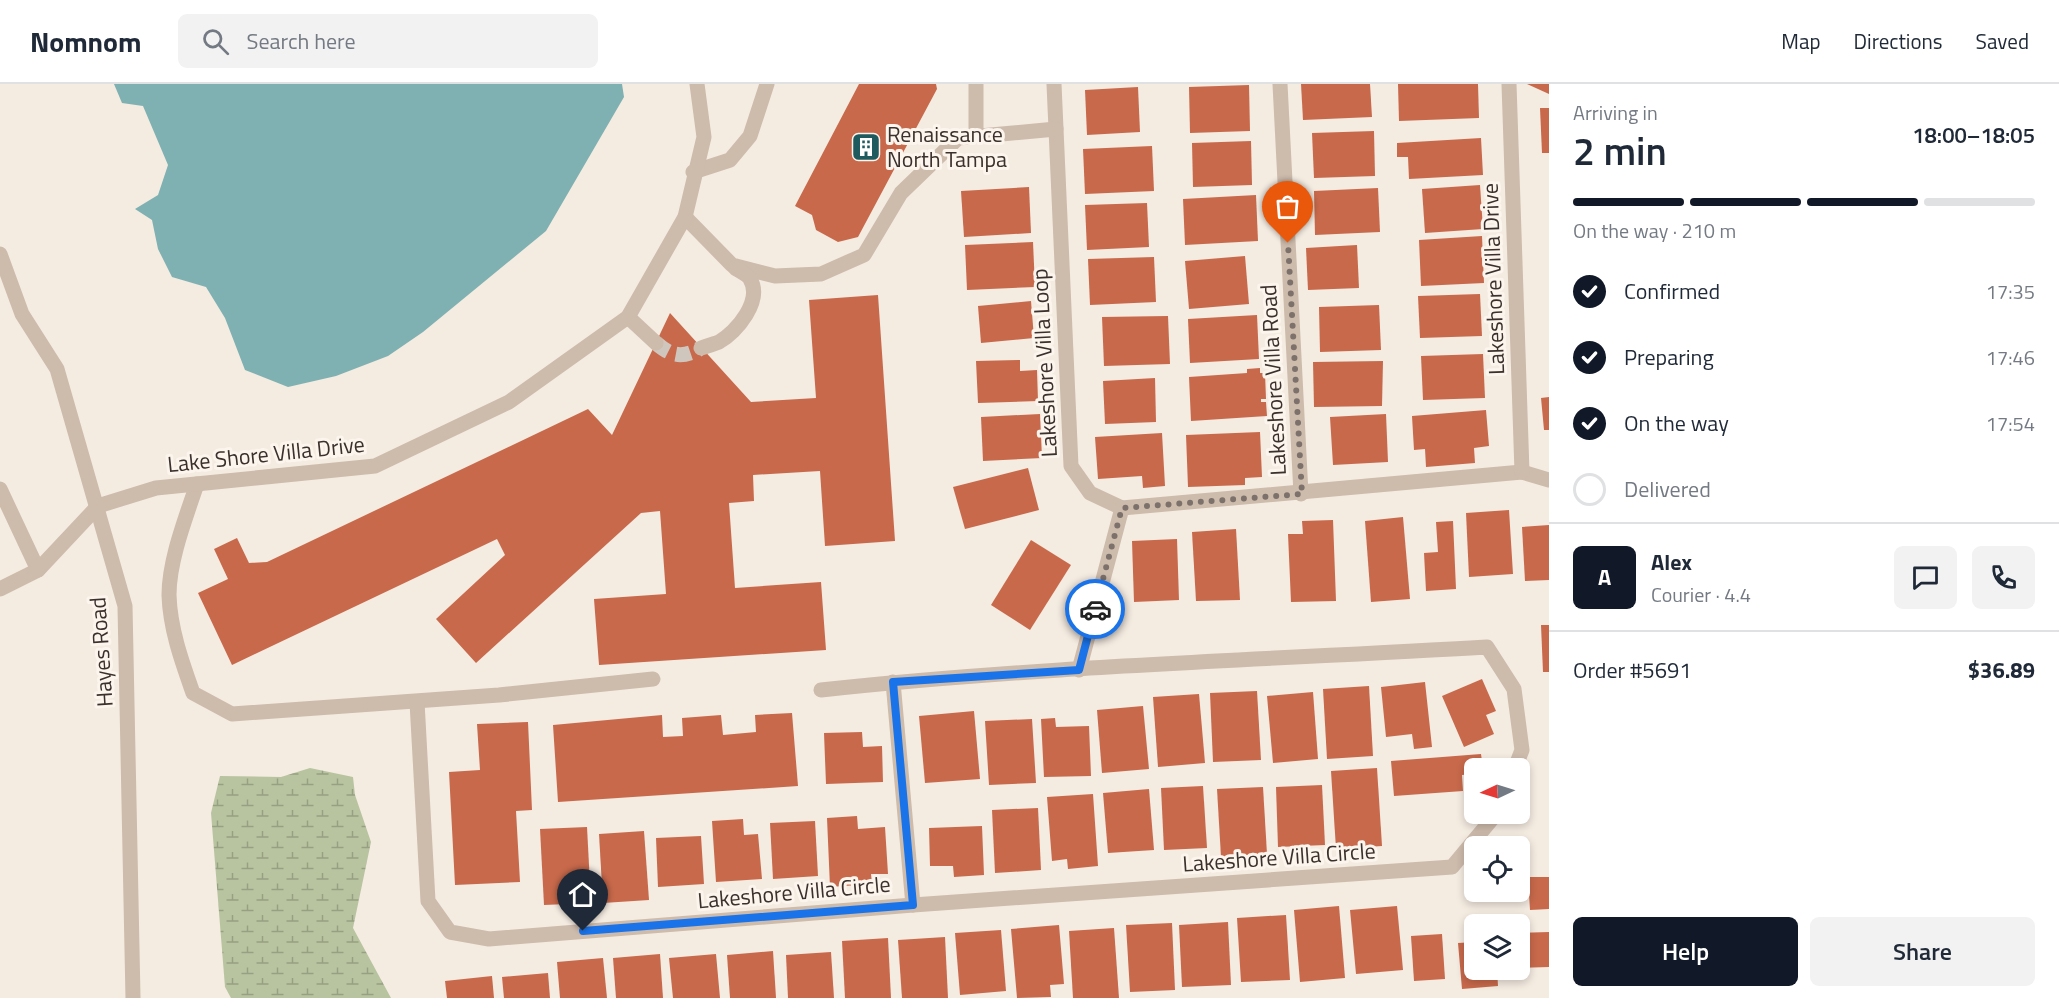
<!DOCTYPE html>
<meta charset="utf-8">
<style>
body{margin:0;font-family:"Titillium Web",sans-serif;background:#f2f2f3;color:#1f2937;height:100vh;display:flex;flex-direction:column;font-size:22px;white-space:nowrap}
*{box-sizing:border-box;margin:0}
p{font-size:20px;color:#747a83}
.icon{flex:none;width:33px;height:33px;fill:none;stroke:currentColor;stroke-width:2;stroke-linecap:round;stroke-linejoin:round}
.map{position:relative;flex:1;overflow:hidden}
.panel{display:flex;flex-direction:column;background:#fff;width:510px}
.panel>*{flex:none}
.needle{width:39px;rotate:266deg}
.controls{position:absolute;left:1464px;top:674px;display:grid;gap:12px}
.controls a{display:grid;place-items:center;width:66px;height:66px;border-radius:9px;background:#fff;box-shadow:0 3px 9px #0003;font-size:30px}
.pin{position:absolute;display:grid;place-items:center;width:51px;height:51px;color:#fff;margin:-62px -26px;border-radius:50% 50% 50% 0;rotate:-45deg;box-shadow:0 0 6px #0007}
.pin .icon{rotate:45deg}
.courier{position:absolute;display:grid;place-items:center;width:60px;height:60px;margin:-30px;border:4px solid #1a73e8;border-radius:50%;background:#fff;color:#222;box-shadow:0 2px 8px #0007}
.summary em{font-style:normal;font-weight:600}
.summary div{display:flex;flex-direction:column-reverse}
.summary{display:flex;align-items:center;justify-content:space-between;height:102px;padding:0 24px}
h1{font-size:39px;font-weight:600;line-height:45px}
.bar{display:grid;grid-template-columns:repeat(4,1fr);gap:9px 6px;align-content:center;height:72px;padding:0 24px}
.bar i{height:8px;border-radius:4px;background:#e0e1e3}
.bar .active{background:#111827}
.bar p{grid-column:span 4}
.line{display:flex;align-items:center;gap:15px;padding:0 24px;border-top:2px solid #e0e1e3}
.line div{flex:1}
.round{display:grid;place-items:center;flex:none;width:63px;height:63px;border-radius:9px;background:#f2f2f3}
ol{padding:0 24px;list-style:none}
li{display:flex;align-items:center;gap:18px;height:66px}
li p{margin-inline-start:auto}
li .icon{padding:6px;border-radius:50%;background:#111827;color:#fff;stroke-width:4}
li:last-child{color:#747a83}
li i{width:33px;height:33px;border:3px solid #e0e1e3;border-radius:50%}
.primary-button{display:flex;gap:12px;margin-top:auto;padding:12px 24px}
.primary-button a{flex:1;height:69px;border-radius:9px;background:#111827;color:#fff;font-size:24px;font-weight:600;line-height:69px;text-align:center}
.primary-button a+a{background:#f2f2f3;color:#1f2937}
header{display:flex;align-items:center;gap:36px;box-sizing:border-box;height:84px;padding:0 30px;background:#fff;border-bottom:2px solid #e0e1e3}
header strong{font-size:28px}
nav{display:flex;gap:33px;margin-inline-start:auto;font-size:21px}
.search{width:420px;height:54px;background:#f2f2f3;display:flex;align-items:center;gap:15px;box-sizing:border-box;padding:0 21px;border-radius:9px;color:#747a83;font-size:22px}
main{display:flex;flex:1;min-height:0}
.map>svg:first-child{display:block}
.wetland{fill:url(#wetland-marsh)}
.water{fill:#7fb0b2}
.building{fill:#c8694b}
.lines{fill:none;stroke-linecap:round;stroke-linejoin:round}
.minor-tunnel{stroke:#cfc6bd;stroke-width:15;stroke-dasharray:15 8;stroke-linecap:butt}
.minor{stroke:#cdbbac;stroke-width:15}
.done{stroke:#7c716b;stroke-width:6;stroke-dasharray:0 10.8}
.route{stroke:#1a73e8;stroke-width:8}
.labels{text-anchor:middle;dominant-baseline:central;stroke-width:6;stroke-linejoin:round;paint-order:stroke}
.poi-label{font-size:22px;fill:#3b302b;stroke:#fbf5ee;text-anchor:start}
.street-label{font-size:22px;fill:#3b302b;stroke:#fbf5ee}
</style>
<header>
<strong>Nomnom</strong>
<div class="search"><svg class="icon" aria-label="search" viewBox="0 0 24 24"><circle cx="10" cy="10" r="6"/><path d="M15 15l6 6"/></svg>Search here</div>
<nav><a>Map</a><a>Directions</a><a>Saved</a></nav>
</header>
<main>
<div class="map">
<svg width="1549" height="914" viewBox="0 0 1549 914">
<defs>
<pattern id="wetland-marsh" width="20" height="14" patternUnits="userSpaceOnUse" patternTransform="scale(1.5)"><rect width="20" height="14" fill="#b8c4a0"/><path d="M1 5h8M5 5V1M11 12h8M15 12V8" fill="none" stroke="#97a083"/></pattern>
</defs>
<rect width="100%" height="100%" fill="#f4ebe1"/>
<polygon class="wetland" points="310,684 353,693 355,711 371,758 353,844 391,914 231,914 225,903 211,729 220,692 281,693"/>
<polygon class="water" points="114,0 622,0 624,13 546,147 423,248 388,272 336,292 288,303 245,286 225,234 206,203 172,193 158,165 152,136 135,125 158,111 168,81 143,22 122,19"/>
<g class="building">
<polygon points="859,0 936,0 937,5 858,153 838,158 816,146 812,131 795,122"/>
<polygon points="1301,0 1370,0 1372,33 1303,36"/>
<polygon points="1398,0 1478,0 1479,34 1399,37"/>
<polygon points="1527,0 1549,0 1549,10"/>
<polygon points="1249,1 1250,47 1190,49 1189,3"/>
<polygon points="1138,3 1140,48 1087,51 1085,6"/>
<polygon points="1540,24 1549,24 1549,69 1542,69"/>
<polygon points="1374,47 1375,92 1314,94 1312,49"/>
<polygon points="1481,54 1483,91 1409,95 1408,73 1397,73 1397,59"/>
<polygon points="1251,57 1252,101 1193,103 1192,59"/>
<polygon points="1152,62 1154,107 1085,110 1083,65"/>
<polygon points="1480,101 1483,145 1425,149 1422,105"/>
<polygon points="1029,103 1031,149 964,153 961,107"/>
<polygon points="1378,104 1380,148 1315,151 1314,107"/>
<polygon points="1256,111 1258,157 1185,161 1183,115"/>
<polygon points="1147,119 1149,163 1087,166 1085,121"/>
<polygon points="1482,152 1484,199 1421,202 1419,156"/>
<polygon points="1033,158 1035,203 967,206 965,161"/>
<polygon points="1357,161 1359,204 1308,206 1306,164"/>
<polygon points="1245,172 1249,220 1189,225 1185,177"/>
<polygon points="1154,173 1156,218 1090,221 1088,175"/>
<polygon points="1480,210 1482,252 1420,254 1418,212"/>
<polygon points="878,211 895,457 825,462 820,387 753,391 754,417 729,419 735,504 821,498 826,566 599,581 594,515 666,510 660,427 641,429 476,579 436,535 505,471 497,455 232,581 198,509 228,495 214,465 237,454 249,479 267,478 588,325 612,351 670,229 751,318 816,314 809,216"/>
<polygon points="1031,217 1034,254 981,259 978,222"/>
<polygon points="1379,221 1381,266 1320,268 1319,223"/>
<polygon points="1257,231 1259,275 1190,279 1188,235"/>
<polygon points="1168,232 1170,280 1104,282 1102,233"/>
<polygon points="1483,270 1485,314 1423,316 1421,272"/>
<polygon points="1020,276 1020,287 1037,286 1038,317 978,319 976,277"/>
<polygon points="1383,277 1382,322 1314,323 1313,278"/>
<polygon points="1260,284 1260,289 1265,289 1266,315 1261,315 1261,318 1266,318 1267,332 1191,337 1189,293 1247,289 1247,285"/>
<polygon points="1155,294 1156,338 1105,340 1103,297"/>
<polygon points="1549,313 1549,346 1544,346 1541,314"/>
<polygon points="1486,326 1489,362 1474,364 1475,379 1426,383 1425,365 1414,366 1412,332"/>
<polygon points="1040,330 1042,374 983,377 981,333"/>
<polygon points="1386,330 1388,378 1333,381 1330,333"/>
<polygon points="1260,348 1262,393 1245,394 1245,401 1188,403 1186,351"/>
<polygon points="1162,349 1165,402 1143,404 1142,392 1098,395 1095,353"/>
<polygon points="1028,384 1039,426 965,445 953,403"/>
<polygon points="1509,426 1513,490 1469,493 1466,429"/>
<polygon points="1403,433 1410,515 1371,518 1365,437"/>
<polygon points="1333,436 1336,517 1291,518 1288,450 1303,450 1302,437"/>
<polygon points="1453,437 1456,505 1426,507 1424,469 1438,468 1436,438"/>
<polygon points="1549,441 1549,496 1525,497 1522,443"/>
<polygon points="1236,445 1240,516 1196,517 1192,448"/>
<polygon points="1177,455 1179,516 1134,518 1132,457"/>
<polygon points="1031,456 1071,481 1030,546 991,521"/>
<polygon points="1541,541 1549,541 1549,588 1543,588"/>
<polygon points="1482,595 1496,627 1486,631 1494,650 1464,663 1442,612"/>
<polygon points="1425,598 1432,663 1414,665 1412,650 1386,653 1381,603"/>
<polygon points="1369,602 1373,672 1327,675 1323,605"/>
<polygon points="1257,607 1261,676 1213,678 1210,609"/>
<polygon points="1313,608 1318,675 1273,679 1267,612"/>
<polygon points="1199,610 1205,679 1158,683 1153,613"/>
<polygon points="1143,622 1149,685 1102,689 1097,626"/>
<polygon points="974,627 980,695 925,699 919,632"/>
<polygon points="792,629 798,702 558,718 553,641 662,631 663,653 683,652 682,634 721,631 723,651 756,648 755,631"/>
<polygon points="1055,634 1056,643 1089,642 1091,692 1044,693 1041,635"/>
<polygon points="1032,635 1036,699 989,701 985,637"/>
<polygon points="528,638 532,726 516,727 520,798 455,801 449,688 480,686 477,640"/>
<polygon points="862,648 863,663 882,662 883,698 826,700 824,649"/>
<polygon points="1481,670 1483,684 1474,684 1474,690 1462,691 1463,707 1394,712 1391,677"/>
<polygon points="1377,684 1382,762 1336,765 1331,687"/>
<polygon points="1322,701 1325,761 1278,763 1276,703"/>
<polygon points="1203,702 1207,764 1164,766 1161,704"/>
<polygon points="1263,703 1267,770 1221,773 1217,705"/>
<polygon points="1149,705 1154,766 1108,769 1103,709"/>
<polygon points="1093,710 1098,782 1068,785 1067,775 1052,777 1047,713"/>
<polygon points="1038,724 1041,786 995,789 992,726"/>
<polygon points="857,732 858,745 885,743 888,790 871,790 872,800 830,803 827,734"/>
<polygon points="743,735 744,751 758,750 762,795 716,798 712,737"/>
<polygon points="815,737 818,792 773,795 770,739"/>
<polygon points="982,742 984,791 954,793 953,782 930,782 929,744"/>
<polygon points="587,743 591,819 544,821 540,745"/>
<polygon points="644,747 649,816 603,819 599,750"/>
<polygon points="701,752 704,800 658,803 656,754"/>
<polygon points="1528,793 1549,793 1549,825 1530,826"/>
<polygon points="1339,822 1345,894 1300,898 1294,826"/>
<polygon points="1397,822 1403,886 1356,890 1350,826"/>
<polygon points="1286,831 1290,896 1241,898 1237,834"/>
<polygon points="1228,838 1231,901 1182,903 1179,841"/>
<polygon points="1172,839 1175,906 1130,908 1126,841"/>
<polygon points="1059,841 1064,900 1050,901 1051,913 1017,914 1011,845"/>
<polygon points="1114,844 1119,914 1073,914 1069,847"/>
<polygon points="1001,846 1006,907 960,911 955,849"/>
<polygon points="1549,848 1549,883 1520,884 1520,849"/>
<polygon points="1442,850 1445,895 1414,897 1411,852"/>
<polygon points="945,853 948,914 902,914 898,856"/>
<polygon points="888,854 891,914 845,914 842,857"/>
<polygon points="1474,858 1474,885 1497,885 1498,902 1462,905 1458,859"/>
<polygon points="773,867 776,914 730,914 727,871"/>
<polygon points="831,868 834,914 788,914 786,871"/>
<polygon points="660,870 663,914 616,914 613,874"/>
<polygon points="716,870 720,914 673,914 669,874"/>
<polygon points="603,874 607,914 560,914 557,878"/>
<polygon points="548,889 550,914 504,914 502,893"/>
<polygon points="492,892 494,914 447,914 445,897"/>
</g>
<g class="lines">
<path class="minor-tunnel" d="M656,259C672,273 683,274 701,264"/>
<g class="minor">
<polyline points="1054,0 1071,382 1090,409 1122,424 1522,388 1549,396"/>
<polyline points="1280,0 1301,410"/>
<polyline points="1509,0 1522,388"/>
<polyline points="976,52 976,0"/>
<polyline points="693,88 730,76 750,52 767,0"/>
<polyline points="685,133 732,181 775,192 821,190 864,171 901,109 958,54 1056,45"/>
<polyline points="0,170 22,230 57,285 125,522 133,914"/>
<polyline points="628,233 656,259"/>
<path d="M701,264C707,262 714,260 719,258C737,248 763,216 750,195C748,191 740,187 735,184"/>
<path d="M197,400C186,433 169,476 169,511C170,545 182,578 193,609L232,630L499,611L653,595"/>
<polyline points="0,405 38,486 98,422 156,404 375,382 509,318 628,233 685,133 704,53 697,0"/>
<polyline points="0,505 38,486"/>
<polyline points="1079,586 1122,424"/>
<polyline points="893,598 913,821"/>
<path d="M821,606C1042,582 1265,576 1487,563L1514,605L1522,666L1515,684"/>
<polyline points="417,618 428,817 450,848 489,855 913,821 1452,783 1497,729"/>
</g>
</g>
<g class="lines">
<polyline class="done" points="1095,525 1122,424 1302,410 1288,159"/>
<polyline class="route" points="583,847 913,821 893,598 1079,586 1095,525"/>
</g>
<defs>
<g id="building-square" transform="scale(1.5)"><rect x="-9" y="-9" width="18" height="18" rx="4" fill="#1f5a5e" stroke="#fbf5ee"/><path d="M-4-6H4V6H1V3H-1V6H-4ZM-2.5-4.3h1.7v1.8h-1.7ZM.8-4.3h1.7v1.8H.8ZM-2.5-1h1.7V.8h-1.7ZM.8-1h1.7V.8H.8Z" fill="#fff"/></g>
</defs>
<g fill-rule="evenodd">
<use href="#building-square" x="866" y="63"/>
</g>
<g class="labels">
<g class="poi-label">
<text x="887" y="50">Renaissance<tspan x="887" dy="25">North Tampa</tspan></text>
</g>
<g class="street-label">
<text transform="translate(1493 195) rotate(-92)">Lakeshore Villa Drive</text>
<text transform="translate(1044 279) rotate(-93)">Lakeshore Villa Loop</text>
<text transform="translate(1273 296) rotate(-93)">Lakeshore Villa Road</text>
<text transform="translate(266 370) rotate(-6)">Lake Shore Villa Drive</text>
<text transform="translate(101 568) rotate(-94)">Hayes Road</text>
<text transform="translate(1279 773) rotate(-4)">Lakeshore Villa Circle</text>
<text transform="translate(794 808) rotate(-5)">Lakeshore Villa Circle</text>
</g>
</g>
</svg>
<div class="controls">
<a><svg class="needle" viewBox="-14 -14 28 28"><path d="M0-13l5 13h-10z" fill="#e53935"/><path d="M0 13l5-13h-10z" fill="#747a83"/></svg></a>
<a><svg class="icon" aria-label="locate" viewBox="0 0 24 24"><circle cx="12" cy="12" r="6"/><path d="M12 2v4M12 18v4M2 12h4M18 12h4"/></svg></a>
<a><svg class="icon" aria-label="layers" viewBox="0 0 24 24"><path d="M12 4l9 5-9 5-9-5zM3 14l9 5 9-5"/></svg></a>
</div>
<div class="pin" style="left:1288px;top:159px;background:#ea580c"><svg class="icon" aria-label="bag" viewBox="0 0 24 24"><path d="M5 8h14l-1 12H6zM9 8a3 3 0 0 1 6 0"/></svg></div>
<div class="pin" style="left:583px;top:847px;background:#1f2937"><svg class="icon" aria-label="home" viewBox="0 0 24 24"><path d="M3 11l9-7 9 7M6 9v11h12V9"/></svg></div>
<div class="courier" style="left:1095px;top:525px"><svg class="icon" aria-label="car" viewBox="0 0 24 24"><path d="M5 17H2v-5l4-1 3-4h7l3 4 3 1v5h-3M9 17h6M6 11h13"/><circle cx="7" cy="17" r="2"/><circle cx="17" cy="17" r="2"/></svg></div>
</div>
<section class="panel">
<div class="summary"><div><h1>2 min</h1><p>Arriving in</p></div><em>18:00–18:05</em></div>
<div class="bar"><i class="active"></i><i class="active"></i><i class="active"></i><i></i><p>On the way · 210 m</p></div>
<ol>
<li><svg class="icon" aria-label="check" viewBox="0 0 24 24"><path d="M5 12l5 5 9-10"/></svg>Confirmed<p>17:35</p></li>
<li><svg class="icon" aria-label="check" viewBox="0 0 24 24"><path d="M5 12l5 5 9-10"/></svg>Preparing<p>17:46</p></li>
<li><svg class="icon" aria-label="check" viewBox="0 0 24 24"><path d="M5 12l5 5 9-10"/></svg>On the way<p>17:54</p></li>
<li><i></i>Delivered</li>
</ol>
<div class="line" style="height:108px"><b class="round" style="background:#111827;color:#fff">A</b><div><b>Alex</b><p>Courier · 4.4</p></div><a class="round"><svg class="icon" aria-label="chat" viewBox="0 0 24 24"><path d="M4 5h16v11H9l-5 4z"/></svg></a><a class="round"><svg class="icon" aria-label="phone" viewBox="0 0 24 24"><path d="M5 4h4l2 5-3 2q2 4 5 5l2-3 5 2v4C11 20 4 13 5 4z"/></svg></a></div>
<div class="line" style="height:78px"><div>Order #5691</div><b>$36.89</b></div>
<div class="primary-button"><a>Help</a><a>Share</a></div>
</section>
</main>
